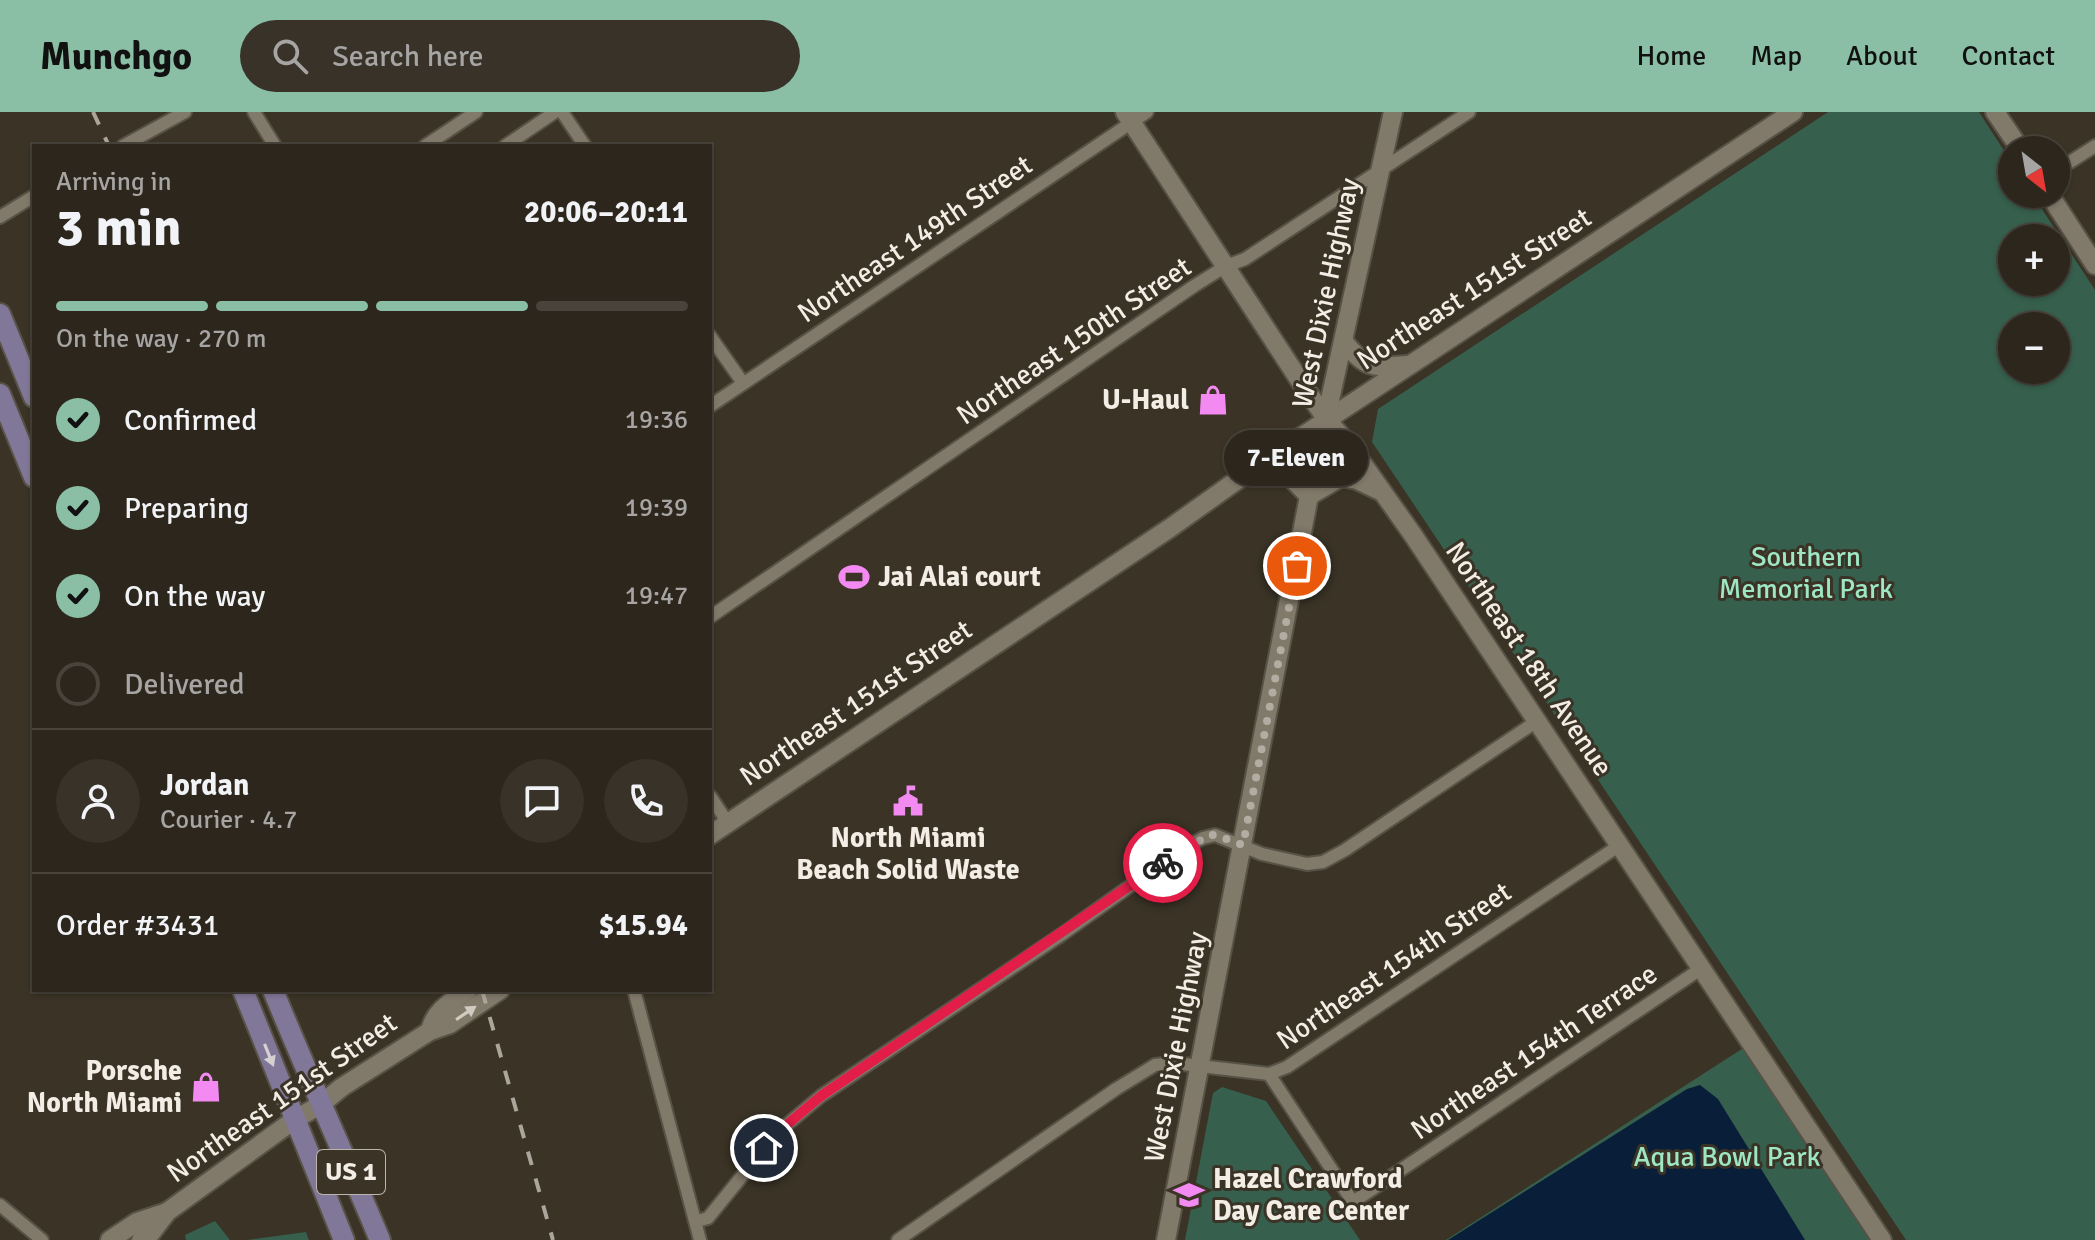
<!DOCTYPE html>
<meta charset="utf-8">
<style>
body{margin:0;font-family:Signika,sans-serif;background:#383229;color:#f1f3f6;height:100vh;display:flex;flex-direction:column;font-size:30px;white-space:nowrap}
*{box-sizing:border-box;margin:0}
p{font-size:26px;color:#a6a5a3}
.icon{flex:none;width:44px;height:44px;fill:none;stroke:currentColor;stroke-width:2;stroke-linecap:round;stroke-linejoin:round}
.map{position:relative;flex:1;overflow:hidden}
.drawer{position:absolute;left:32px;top:32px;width:680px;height:848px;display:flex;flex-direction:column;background:#2c261c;border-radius:0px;box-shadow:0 2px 6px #0004,0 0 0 2px #48433b}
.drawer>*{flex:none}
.needle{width:52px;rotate:149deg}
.buttons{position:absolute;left:1998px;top:24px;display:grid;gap:16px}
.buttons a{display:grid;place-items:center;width:72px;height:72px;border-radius:50%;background:#2c261c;box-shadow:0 2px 6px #0004,0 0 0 2px #48433b;font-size:40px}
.pin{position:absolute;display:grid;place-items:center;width:68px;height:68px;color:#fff;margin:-34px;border:4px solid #fff;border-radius:50%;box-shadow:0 2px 8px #0007}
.courier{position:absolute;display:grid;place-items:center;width:80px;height:80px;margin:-40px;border:6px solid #e11d48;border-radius:50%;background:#fff;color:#222;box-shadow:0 2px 10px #0007}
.bubble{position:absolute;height:56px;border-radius:28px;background:#2c261c;box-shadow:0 2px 6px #0004,0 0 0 2px #48433b;font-size:26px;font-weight:700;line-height:56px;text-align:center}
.summary em{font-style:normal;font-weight:700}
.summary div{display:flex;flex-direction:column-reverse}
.summary{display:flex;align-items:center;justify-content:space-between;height:136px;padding:0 24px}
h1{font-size:52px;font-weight:700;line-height:60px}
.bar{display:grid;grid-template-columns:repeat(4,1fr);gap:12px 8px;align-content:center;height:96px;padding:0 24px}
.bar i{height:10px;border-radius:6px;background:#48433b}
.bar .active{background:#8abfa5}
.bar p{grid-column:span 4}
.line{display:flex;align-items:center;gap:20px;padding:0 24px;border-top:2px solid #48433b}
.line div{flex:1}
.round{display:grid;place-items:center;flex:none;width:84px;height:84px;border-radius:42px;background:#383229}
ol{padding:0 24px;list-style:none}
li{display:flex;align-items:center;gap:24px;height:88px}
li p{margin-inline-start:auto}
li .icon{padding:8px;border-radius:50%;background:#8abfa5;color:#111;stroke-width:4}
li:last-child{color:#a6a5a3}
li i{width:44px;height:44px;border:4px solid #48433b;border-radius:50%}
header{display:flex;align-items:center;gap:48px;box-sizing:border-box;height:112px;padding:0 40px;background:#8abfa5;color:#111}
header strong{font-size:38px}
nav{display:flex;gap:44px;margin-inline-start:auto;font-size:28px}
.search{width:560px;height:72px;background:#383229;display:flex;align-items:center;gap:20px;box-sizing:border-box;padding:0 28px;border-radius:44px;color:#a6a5a3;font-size:30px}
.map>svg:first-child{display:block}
.green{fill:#365f4d;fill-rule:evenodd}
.water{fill:#091e38}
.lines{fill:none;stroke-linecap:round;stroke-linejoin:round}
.street-casing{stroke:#575246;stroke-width:16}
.secondary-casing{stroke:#575246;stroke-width:22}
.primary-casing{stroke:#575246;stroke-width:24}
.street{stroke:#81796a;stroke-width:12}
.secondary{stroke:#81796a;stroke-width:18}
.primary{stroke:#817798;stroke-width:20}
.rail{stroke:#aba59b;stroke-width:4;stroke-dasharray:14 14;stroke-linecap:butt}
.oneway{fill:#d0cac0}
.oneway2{fill:#d6d0d2}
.done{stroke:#b2aca2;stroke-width:8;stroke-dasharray:0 14.4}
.route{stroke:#e11d48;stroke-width:10}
.labels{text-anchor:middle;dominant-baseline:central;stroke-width:6;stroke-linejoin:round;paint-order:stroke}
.shield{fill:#3a3326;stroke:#bbb5ac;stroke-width:2}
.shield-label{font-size:26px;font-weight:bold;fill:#f2ede5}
.street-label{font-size:28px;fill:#f2ede5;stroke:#3a3326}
.poi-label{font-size:28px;font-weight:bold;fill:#f2ede5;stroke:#3a3326;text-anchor:end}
.park-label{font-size:28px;fill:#9ee7c5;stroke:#3a3326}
</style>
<header>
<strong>Munchgo</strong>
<div class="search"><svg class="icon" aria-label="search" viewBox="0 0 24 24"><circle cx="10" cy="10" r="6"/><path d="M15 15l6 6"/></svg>Search here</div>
<nav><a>Home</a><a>Map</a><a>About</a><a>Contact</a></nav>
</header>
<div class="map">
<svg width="2095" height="1128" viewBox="0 0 2095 1128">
<rect width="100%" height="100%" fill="#3a3326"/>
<g class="green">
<path d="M1828,0H1979L2012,51V82H2032L2095,178V1128H1906L1372,330L1378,297ZM2056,126V170H2012V126ZM2012,214H2056V258H2012Z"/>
<polygon points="1751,931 1882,1128 1446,1128"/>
<polygon points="1222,975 1266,989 1360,1128 1185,1128 1213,981"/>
<polygon points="215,1109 230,1128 186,1128 185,1123"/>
<polygon points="306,1120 309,1128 247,1128"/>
</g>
<polygon class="water" points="1700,973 1718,987 1805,1128 1448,1128 1687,977"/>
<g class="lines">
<g class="street-casing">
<g id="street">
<polyline points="254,0 275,34"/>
<polyline points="562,0 585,34"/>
<polyline points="123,34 185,0"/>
<polyline points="425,34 476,0"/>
<polyline points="505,34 555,0"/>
<polyline points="2056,59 2095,34"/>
<polyline points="0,105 34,84"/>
<polyline points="710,224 743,271"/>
<polyline points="710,294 1147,0"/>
<polyline points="710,505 1194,174 1226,154 1245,147 1469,0"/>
<polyline points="710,684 728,711"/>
<polyline points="634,878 700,1128"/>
<polyline points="1269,962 1353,1090 1702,856"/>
<polyline points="0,1093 42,1128"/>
<polyline points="697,1109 708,1106 777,1021 821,984 1061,823 1181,738 1203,726 1215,723 1262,742 1307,752 1323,750 1345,738 1537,609"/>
<polyline points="898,1128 1116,977 1155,953 1174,951 1269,962 1287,955 1620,733"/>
</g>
</g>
<g class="secondary-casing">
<g id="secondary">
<polyline points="1125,0 1300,269 1327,308 1350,334 1413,423 1882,1128"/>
<polyline points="1995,0 2021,38"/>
<polyline points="2049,82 2095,153"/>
<path d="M1344,230C1367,258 1373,255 1407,253"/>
<polyline points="1257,354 1286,361 1309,384"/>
<polyline points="1309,384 1341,365 1357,368 1380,379"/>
<polyline points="710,723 1170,416 1257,354 1793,0"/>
<path d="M430,919C434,899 452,889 468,878"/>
<polyline points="110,1128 137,1110 167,1100"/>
<polyline points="141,1128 151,1121 167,1100 294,1008 320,993 342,975 430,919 450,912 500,878"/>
<polyline points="1166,1128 1309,384 1393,0"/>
</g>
</g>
<g class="primary-casing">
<g id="primary">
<polyline points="0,202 34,285"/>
<polyline points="0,282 34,365"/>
<polyline points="243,878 344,1128"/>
<path d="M273,878C307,962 345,1044 380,1128"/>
</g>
</g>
<use href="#street" class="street"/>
<use href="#secondary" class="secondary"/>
<use href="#primary" class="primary"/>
<g class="rail">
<polyline points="93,0 109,34"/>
<polyline points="482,878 553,1128"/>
</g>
</g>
<defs><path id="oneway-solid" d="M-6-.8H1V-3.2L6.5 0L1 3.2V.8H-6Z" transform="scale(2)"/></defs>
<use class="oneway" href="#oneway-solid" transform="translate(466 901) rotate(-34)"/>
<use class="oneway2" href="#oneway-solid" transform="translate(269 943) rotate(68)"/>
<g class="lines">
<polyline class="done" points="1163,751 1209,723 1215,723 1243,733 1297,454"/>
<polyline class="route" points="764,1036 777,1021 821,984 1163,751"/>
</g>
<defs>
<g id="shop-bare" transform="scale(2.4)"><path d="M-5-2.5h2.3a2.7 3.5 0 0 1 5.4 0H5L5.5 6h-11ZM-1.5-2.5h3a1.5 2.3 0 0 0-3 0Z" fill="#f38af1" stroke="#3a3326" stroke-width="2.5" paint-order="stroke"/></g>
<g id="stadium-bare" transform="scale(2.4)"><path d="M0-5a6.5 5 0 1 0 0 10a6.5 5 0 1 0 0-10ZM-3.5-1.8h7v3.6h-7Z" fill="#f38af1" stroke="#3a3326" stroke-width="2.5" paint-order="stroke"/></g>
<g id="civic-bare" transform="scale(2.4)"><path d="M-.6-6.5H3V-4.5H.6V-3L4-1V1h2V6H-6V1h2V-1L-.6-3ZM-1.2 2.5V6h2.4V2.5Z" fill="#f38af1" stroke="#3a3326" stroke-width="2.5" paint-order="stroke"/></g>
<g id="school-bare" transform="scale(2.4)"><path d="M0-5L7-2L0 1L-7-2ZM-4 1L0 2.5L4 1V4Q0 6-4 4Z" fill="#f38af1" stroke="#3a3326" stroke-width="2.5" paint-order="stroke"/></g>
</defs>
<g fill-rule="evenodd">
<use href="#shop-bare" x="1213" y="288"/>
<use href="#stadium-bare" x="854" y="465"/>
<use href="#civic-bare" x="908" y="689"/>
<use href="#shop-bare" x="206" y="975"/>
<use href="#school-bare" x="1189" y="1083"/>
</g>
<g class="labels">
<rect class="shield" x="317" y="1038" width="68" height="44" rx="6"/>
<g class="shield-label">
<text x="351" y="1060">US 1</text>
</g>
<g class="street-label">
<text transform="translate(915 127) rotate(-34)">Northeast 149th Street</text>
<text transform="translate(1474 177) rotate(-33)">Northeast 151st Street</text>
<text transform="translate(1326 181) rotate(-78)">West Dixie Highway</text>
<text transform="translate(1074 229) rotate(-34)">Northeast 150th Street</text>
<text transform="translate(1529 547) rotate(56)">Northeast 18th Avenue</text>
<text transform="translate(856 591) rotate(-34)">Northeast 151st Street</text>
<text transform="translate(1394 854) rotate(-34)">Northeast 154th Street</text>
<text transform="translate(1176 935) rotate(-79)">West Dixie Highway</text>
<text transform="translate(1534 940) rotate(-34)">Northeast 154th Terrace</text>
<text transform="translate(282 986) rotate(-35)">Northeast 151st Street</text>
</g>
<g class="poi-label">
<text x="1189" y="288">U-Haul</text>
<text x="878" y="465" text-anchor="start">Jai Alai court</text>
<text x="908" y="726" text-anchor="middle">North Miami<tspan x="908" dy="32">Beach Solid Waste</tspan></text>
<text x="182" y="959">Porsche<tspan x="182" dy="32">North Miami</tspan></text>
<text x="1213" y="1067" text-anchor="start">Hazel Crawford<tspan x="1213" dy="32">Day Care Center</tspan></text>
</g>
<g class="park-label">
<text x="1806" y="445">Southern<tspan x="1806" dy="32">Memorial Park</tspan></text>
<text x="1727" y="1045">Aqua Bowl Park</text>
</g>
</g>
</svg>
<div class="buttons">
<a><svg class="needle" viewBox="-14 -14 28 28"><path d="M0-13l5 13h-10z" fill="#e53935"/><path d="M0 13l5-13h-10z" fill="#a6a5a3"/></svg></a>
<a>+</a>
<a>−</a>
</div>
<div class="pin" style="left:1297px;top:454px;background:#ea580c"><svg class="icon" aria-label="bag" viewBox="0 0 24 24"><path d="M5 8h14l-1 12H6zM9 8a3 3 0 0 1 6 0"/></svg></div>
<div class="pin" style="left:764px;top:1036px;background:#1f2937"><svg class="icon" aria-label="home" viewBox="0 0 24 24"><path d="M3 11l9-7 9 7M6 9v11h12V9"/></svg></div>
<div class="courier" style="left:1163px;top:751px"><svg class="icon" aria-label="bike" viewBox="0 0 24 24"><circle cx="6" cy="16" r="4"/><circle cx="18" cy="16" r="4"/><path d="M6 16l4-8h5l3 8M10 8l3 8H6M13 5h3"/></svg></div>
<div class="bubble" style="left:1224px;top:318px;width:144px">7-Eleven</div>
<section class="drawer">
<div class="summary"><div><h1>3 min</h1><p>Arriving in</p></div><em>20:06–20:11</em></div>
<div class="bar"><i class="active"></i><i class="active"></i><i class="active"></i><i></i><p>On the way · 270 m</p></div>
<ol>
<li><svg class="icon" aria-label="check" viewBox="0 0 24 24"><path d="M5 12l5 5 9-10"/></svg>Confirmed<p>19:36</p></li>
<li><svg class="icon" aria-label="check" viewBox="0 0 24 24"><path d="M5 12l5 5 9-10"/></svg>Preparing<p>19:39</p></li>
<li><svg class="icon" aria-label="check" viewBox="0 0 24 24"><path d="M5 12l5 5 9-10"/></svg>On the way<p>19:47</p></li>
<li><i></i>Delivered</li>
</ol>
<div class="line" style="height:144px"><a class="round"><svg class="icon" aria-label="person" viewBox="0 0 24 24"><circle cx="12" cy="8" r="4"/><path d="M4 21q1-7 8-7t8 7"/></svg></a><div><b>Jordan</b><p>Courier · 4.7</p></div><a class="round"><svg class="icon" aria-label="chat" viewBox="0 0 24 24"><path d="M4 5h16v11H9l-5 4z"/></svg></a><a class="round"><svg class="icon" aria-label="phone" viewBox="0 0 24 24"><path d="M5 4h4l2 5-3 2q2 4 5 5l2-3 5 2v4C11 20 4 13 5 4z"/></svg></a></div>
<div class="line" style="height:104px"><div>Order #3431</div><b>$15.94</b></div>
</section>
</div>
